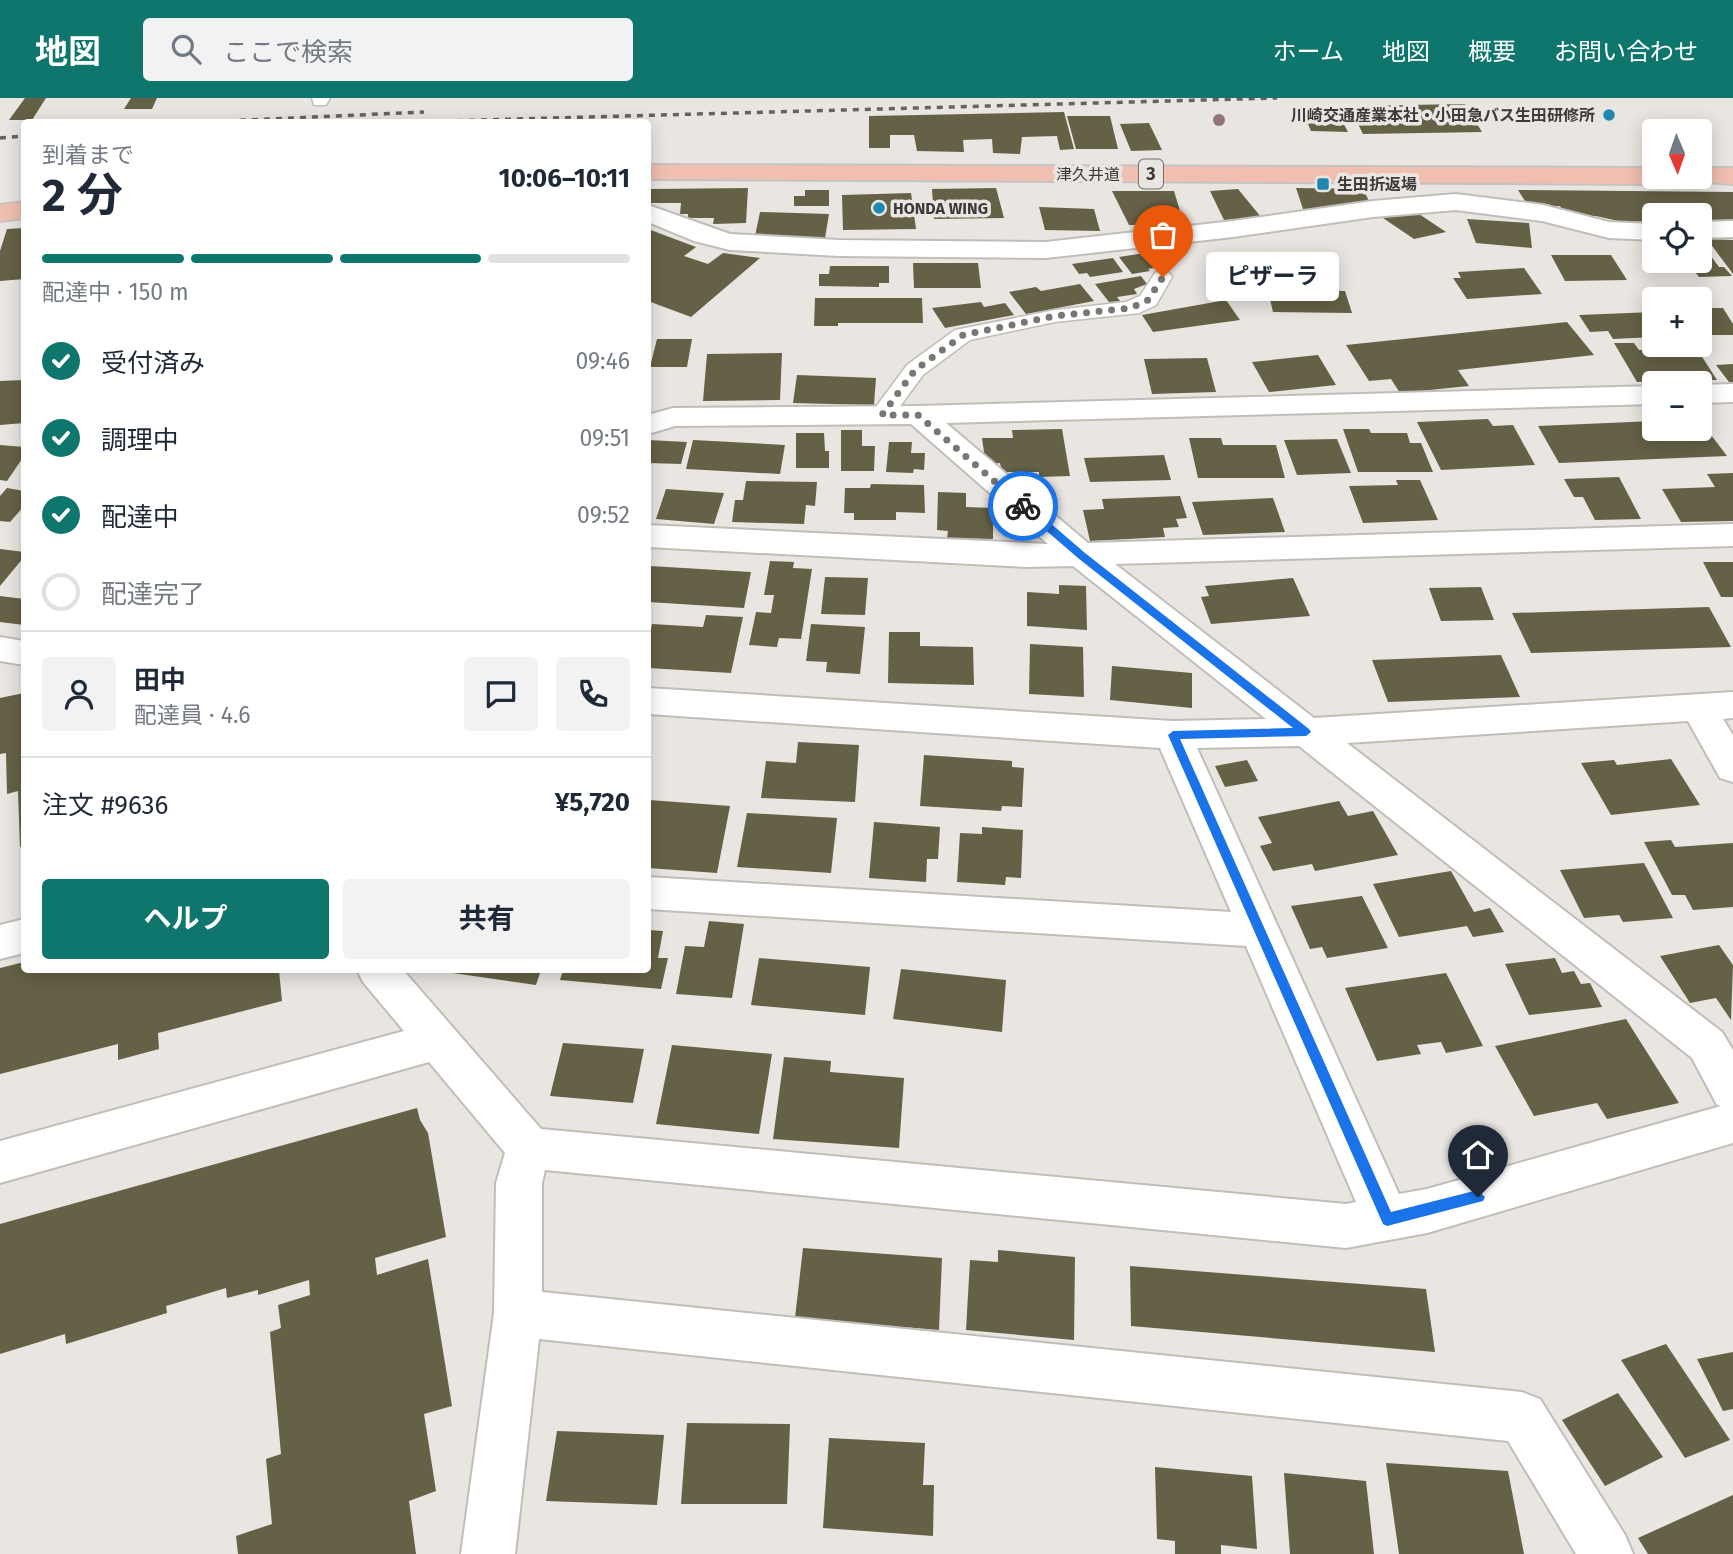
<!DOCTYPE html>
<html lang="ja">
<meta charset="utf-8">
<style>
body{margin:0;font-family:"Fira Sans","Noto Sans JP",sans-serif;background:#f2f2f3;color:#1f2937;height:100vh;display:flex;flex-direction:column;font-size:26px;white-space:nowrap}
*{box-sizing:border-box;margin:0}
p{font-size:23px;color:#747a83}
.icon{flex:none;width:38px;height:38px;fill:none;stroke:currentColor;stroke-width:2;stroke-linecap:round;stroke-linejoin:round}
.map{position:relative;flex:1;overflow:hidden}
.side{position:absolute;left:21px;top:21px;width:630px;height:854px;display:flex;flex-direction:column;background:#fff;border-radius:7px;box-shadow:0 4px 18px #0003}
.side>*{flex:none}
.needle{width:46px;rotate:178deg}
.tools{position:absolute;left:1642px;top:21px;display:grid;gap:14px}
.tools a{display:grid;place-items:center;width:70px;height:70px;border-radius:7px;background:#fff;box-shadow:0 4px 18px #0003;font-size:35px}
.pin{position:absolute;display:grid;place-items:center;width:60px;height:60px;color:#fff;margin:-72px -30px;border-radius:50% 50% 50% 0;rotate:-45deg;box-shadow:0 0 7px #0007}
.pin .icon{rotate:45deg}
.courier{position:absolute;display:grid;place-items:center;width:70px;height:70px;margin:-35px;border:5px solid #1a73e8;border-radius:50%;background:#fff;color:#222;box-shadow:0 2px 9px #0007}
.bubble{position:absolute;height:49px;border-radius:7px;background:#fff;box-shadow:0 4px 18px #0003;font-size:23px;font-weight:700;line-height:49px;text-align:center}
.head em{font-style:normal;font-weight:700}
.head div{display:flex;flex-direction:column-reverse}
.head{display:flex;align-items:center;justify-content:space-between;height:119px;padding:0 21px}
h1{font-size:46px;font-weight:700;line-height:52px}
.bar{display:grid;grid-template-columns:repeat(4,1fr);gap:10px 7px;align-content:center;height:84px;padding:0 21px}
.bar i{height:9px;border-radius:5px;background:#e0e1e3}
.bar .on{background:#0f766e}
.bar p{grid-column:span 4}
.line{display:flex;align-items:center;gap:18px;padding:0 21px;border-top:2px solid #e0e1e3}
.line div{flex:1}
.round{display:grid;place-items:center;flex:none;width:74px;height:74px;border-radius:7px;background:#f2f2f3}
ol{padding:0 21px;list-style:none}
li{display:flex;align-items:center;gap:21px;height:77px}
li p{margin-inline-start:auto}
li .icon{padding:7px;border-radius:50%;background:#0f766e;color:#fff;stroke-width:4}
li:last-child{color:#747a83}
li i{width:38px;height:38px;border:4px solid #e0e1e3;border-radius:50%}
.action{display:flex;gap:14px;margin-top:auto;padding:14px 21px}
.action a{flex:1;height:80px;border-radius:7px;background:#0f766e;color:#fff;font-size:28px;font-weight:700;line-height:80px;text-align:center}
.action a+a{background:#f2f2f3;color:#1f2937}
header{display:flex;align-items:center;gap:42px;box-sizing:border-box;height:98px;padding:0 35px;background:#0f766e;color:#fff}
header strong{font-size:33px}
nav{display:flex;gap:38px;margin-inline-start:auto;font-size:24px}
.search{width:490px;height:63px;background:#f2f2f3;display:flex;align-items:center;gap:18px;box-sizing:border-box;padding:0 24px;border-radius:7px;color:#747a83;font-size:26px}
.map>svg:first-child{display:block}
.building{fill:#646146}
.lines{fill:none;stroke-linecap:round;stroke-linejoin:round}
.service-casing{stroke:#c1bdb9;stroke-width:3}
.minor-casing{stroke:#c1bdb9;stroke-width:4}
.tertiary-casing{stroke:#c1bdb9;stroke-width:4}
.primary-casing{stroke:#c5c4c4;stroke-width:4}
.service{fill:#fff;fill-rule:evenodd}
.minor{fill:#fff;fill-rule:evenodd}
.tertiary{fill:#fff;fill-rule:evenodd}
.primary{fill:#f1bfb0;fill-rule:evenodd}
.rail{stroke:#656260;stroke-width:3.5;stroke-dasharray:6 6;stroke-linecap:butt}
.tree{fill:#8f757a}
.route{fill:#1a73e8}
.done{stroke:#797674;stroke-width:7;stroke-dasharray:0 12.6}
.poi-dot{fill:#1f87b0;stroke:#e9e5e1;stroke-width:2.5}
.labels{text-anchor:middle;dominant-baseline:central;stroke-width:7;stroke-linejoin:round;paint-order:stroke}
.far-poi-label{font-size:16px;font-weight:bold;fill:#3d3b39;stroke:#e9e5e1;text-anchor:start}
.far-street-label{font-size:16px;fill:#3d3b39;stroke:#e9e5e1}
.shield{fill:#e9e5e1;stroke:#716e6b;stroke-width:2}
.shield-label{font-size:18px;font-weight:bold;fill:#3d3b39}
</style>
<header>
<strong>地図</strong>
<div class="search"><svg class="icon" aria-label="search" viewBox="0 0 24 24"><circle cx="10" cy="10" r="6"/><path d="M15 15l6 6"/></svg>ここで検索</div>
<nav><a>ホーム</a><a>地図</a><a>概要</a><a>お問い合わせ</a></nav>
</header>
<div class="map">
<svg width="1733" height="1456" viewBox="0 0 1733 1456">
<rect width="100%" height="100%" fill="#e9e5e1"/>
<g class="building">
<polygon points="25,0 46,0 32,22 9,22"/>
<polygon points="131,0 157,0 152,11 124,11"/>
<polygon points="1465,6 1482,34 1363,36 1349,8"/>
<polygon points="1064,14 1074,51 1060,52 1057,38 1022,39 1020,56 993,55 992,41 963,42 964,54 917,53 914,37 890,37 890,50 869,50 869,18"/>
<polygon points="1304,17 1339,17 1348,34 1311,33"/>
<polygon points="1067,18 1110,18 1118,51 1076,51"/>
<polygon points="1149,25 1162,52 1131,53 1120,26"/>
<polygon points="748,90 746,125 713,126 714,120 688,120 688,116 680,116 681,105 649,105 651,91"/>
<polygon points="996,90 1004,120 934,121 932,91"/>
<polygon points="1296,90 1363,91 1369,103 1318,113 1303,111"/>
<polygon points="1238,91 1261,119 1224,122 1210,93"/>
<polygon points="805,92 829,92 829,108 794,108 794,98 805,98"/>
<polygon points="1518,92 1733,94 1733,122 1699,122 1699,117 1654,117 1654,123 1623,124 1596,118 1583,119 1579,114 1563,114 1560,108 1550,109 1549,106 1527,106"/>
<polygon points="1112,93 1174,93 1184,126 1129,127"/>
<polygon points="911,95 916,131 843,132 842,97"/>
<polygon points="1039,109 1094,111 1100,133 1045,132"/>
<polygon points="1413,112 1446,134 1414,141 1380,118"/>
<polygon points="760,114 829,116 825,140 755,138"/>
<polygon points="1467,121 1529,125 1532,150 1476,145"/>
<polygon points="24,130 24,181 0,183 0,153 7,131"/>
<polygon points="648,131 696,149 684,158 708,166 723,155 760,160 691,219 648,203"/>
<polygon points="1707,141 1733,142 1733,176"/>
<polygon points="1699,142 1719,169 1724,169 1732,178 1699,179 1687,163 1699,163"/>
<polygon points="1158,153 1166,164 1155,166 1158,169 1148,171 1150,173 1132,176 1119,159"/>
<polygon points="1551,157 1611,157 1627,182 1565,183"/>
<polygon points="1113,160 1123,174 1090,179 1087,175 1079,176 1072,166"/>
<polygon points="913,165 978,165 981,190 914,190"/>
<polygon points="830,168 889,168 889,185 879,185 879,189 819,188 819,176 829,176"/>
<polygon points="1524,170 1542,196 1467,201 1453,180 1461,180 1458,174"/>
<polygon points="1242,172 1275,173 1277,182 1290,183 1292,192 1345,193 1352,215 1273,214 1270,201 1222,200 1218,178 1243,178"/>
<polygon points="1141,178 1147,186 1134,191 1137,196 1117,199 1120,203 1109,204 1095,186"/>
<polygon points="1080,186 1094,203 1026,216 1009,194 1036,189 1041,193"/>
<polygon points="815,200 922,200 923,225 838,225 838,228 814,228"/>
<polygon points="1226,202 1240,222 1153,234 1142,217"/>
<polygon points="981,204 984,209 1005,205 1014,217 945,230 932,210"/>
<polygon points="1699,210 1723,210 1733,226 1733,237 1699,237"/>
<polygon points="1654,214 1654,239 1613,241 1608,233 1590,234 1579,217"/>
<polygon points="1567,224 1594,257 1458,272 1469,288 1400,295 1391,281 1369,283 1346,247"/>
<polygon points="657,241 692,241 687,269 650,269"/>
<polygon points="1614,245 1634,245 1639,252 1697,251 1717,282 1637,284"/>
<polygon points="782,255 780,302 703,303 707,256"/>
<polygon points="1318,257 1336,287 1269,294 1252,264"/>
<polygon points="1207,260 1216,294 1152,296 1144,261"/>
<polygon points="1733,266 1733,284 1729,284 1716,267"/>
<polygon points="797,277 876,280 874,307 793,305"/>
<polygon points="24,282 24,325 0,327 0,283"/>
<polygon points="1488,321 1493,328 1513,327 1535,367 1441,372 1417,324"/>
<polygon points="1699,321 1727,358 1559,365 1538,328 1654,323 1654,331 1699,331"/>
<polygon points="1062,331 1070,378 1039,379 1039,374 1002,374 1000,365 993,366 992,361 985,361 982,340 1013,340 1012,332"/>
<polygon points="1343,331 1369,331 1371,335 1407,335 1410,345 1421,345 1433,374 1358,374"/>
<polygon points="841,332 862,332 862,348 875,348 874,373 841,373"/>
<polygon points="796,335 824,335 825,353 829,353 829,370 796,370"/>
<polygon points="1189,340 1221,340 1223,347 1276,347 1285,380 1198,380"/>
<polygon points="1337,341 1351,375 1297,377 1284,342"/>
<polygon points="648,342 687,344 681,366 648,365"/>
<polygon points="693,342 785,347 780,376 686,371"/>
<polygon points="889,344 912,344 911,355 925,355 924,372 914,371 913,375 886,374"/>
<polygon points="0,347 24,349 24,358 7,383 0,382"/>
<polygon points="1164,357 1171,382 1090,384 1084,360"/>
<polygon points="1733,375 1733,423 1681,424 1662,391 1715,389 1707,376"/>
<polygon points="1619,379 1641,421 1595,422 1583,399 1574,399 1564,381"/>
<polygon points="1396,382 1420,382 1438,422 1363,425 1349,388 1398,387"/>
<polygon points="746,383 817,384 815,408 806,407 804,426 732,424 735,402 743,402"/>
<polygon points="871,386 924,387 925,415 896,414 896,422 854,422 854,415 844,415 845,390 870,390"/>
<polygon points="7,390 24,393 24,408 10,424 0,423 0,398"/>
<polygon points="666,391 724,395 714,426 656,421"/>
<polygon points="938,394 966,395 966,409 993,410 993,441 947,440 948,433 937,432"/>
<polygon points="1180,398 1187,420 1176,421 1179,429 1163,430 1165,439 1090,443 1083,412 1104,411 1102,401"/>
<polygon points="1273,400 1285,434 1203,437 1192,404"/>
<polygon points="0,451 24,454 24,459 0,488"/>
<polygon points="770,463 794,464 793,470 812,471 801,541 779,540 777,549 749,547 756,514 771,515 774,497 764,497"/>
<polygon points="1703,464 1733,464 1733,499 1721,499"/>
<polygon points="650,468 751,474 744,510 648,504"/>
<polygon points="825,479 868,480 865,517 821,516"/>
<polygon points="1293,480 1310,518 1211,526 1201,499 1209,498 1205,488"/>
<polygon points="1059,487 1086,488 1087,532 1027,528 1027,494 1059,496"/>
<polygon points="1481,489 1494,522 1441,523 1429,490"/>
<polygon points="0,498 24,501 24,527 0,524"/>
<polygon points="1709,509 1731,549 1531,555 1512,515"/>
<polygon points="706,517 743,519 731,575 648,570 648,543 652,526 703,529"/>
<polygon points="811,526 865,529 860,576 826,574 827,564 806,563"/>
<polygon points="889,534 920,534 920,548 973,549 974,587 888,585"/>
<polygon points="1030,546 1083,549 1084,599 1029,596"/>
<polygon points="1501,557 1520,599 1388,604 1372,562"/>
<polygon points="1112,568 1192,575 1192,610 1110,602"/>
<polygon points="24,595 24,748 20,749 18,693 7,696 6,655 0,656 0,600"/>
<polygon points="798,644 859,647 855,704 761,700 766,663 796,665"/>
<polygon points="924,657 1012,663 1012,669 1024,670 1022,709 1002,708 1001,713 920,708"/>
<polygon points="1671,661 1700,707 1611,717 1581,665 1614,662 1617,667"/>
<polygon points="1247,662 1258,683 1225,689 1215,668"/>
<polygon points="649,702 730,708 717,775 648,770"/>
<polygon points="1339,703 1348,718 1373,713 1398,757 1315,773 1312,766 1273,773 1260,748 1272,745 1258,719"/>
<polygon points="747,715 837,720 831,775 737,769"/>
<polygon points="874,724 940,729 938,761 927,761 926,784 869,780"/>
<polygon points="982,729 1023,732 1021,780 1006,779 1005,787 957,784 960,735 982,736"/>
<polygon points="1671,742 1675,749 1733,745 1733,809 1693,812 1685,797 1672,797 1644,744"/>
<polygon points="1644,765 1673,820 1623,824 1619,817 1584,820 1560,772"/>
<polygon points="1451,773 1474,814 1490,810 1504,834 1473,839 1467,828 1399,839 1373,786"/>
<polygon points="1362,798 1388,850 1327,860 1322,849 1310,851 1291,808"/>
<polygon points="709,823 744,826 732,900 676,896 685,848 704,849"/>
<polygon points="648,832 663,833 658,860 668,860 661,891 560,882 563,872 648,872"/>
<polygon points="1719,847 1733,867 1731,922 1716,900 1690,905 1660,858"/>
<polygon points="759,860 870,869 865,917 751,907"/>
<polygon points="1555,860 1562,875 1574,873 1581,886 1590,885 1602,909 1529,917 1505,866"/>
<polygon points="24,864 24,872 279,872 282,903 158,935 159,951 118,962 118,946 0,976 0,870"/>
<polygon points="901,871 1006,882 1002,934 893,921"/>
<polygon points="432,872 541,872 536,887"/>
<polygon points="1446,875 1483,948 1446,955 1441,944 1417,947 1421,956 1377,963 1345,890"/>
<polygon points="1626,921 1679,1005 1607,1021 1597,1005 1534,1018 1495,948"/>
<polygon points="563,945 644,951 633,1005 550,998"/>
<polygon points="672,947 772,956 759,1036 656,1026"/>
<polygon points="784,959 831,963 830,974 904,980 899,1050 773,1041"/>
<polygon points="417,1010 420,1022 428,1035 446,1139 375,1160 377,1177 428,1161 452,1308 424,1316 436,1393 409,1403 416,1456 238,1456 236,1438 272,1426 266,1361 281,1356 270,1234 281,1230 278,1207 310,1197 309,1182 258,1197 258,1192 227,1200 226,1190 166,1208 167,1215 66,1246 65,1236 0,1256 0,1126"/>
<polygon points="803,1150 942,1160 939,1232 795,1220"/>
<polygon points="998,1152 1075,1159 1074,1242 966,1232 970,1162 998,1164"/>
<polygon points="1130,1168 1426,1191 1435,1254 1131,1228"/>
<polygon points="1666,1246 1730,1342 1685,1360 1621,1262"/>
<polygon points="1733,1254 1733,1311 1723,1313 1697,1261"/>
<polygon points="1618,1295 1663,1359 1605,1388 1562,1322"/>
<polygon points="687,1325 790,1326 787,1406 681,1406"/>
<polygon points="557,1333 664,1337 657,1407 546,1403"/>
<polygon points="829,1340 925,1345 923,1387 934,1387 933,1438 823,1430"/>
<polygon points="1386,1365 1508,1373 1524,1456 1399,1456"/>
<polygon points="1155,1369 1252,1378 1257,1451 1221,1447 1221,1456 1175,1456 1175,1443 1157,1441"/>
<polygon points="1284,1375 1366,1383 1374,1456 1290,1456"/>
<polygon points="1733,1397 1733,1456 1648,1456 1638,1440"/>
</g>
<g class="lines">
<g class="service-casing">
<g id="service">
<polygon points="312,0 330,0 326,7 314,7"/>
<polygon points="1162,173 1169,175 1172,179 1156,207 1139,215 1055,224 970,242 923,277 890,322 874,322 870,317 907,267 955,232 1055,212 1126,204 1140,198 1155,175"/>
</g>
</g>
<g class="minor-casing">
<g id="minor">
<polygon points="1456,96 1543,107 1609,124 1654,126 1654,142 1609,140 1542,123 1456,112 1373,119 1233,139 1046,160 839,158 730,152 694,143 648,124 648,107 730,136 839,142 1046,144 1233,123 1373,103"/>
<polygon points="1733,123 1733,139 1699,140 1699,124"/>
<polygon points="1733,286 1733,304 1699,305 1699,287"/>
<path d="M1654,288V306L946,325L1088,445L1733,426V448L1115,466L1314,620L1733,594V620L1723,621L1733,637V684L1720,680L1688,623L1347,645L1722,934L1733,952V1045L1427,1135L1346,1150L545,1072L542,1085V1194L1522,1294L1540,1301L1625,1437L1633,1456H1576L1508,1343L539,1241L515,1456H461L494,1215L496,1085L505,1055L429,964L0,1085V1043L404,933L363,884L357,872H403L541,1031L1346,1106L1356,1104L1246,848L648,811V779L1231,814L1160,650L648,616V590L1173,623L1266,621L1073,468L1026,469L648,449V427L1048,446L911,326L675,328L648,336V317L673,310L918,308ZM1299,648L1692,960L1717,1007L1721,1008L1427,1091L1399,1096L1197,650Z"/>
<polygon points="24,821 24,855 0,861 0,827"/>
</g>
</g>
<g class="tertiary-casing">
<polygon id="tertiary" points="0,539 24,543 24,567 0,563"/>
</g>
<g class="primary-casing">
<g id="primary">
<polygon points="648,67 1654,70 1654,79 1666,79 1663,83 1654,86 648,81"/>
<polygon points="1699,70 1733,70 1733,86 1690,83 1687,79 1699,79"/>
<polygon points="24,104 24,120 0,123 0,107"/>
</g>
</g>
<use href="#service" class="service"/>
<use href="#minor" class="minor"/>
<use href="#tertiary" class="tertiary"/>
<use href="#primary" class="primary"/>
<g class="rail">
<polyline points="204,24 424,14"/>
<polyline points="409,24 1277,0"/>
<polyline points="0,40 24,38"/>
</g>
</g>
<circle class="tree" cx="1219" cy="22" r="6"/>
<polygon class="route" points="1020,405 1027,405 1085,455 1309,631 1311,634 1306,638 1180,641 1391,1114 1478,1092 1485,1099 1483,1103 1387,1128 1383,1126 1168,637 1173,633 1293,630 1078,460 1020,410"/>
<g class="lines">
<polyline class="done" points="1023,408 918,317 882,317 915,272 963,237 1055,218 1131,210 1148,202 1163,179"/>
</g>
<g class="poi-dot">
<circle cx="1609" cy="17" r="7"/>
<rect x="1316" y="79" width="14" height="14" rx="3.5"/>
<circle cx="879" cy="110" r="7"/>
</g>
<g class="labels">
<g class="far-poi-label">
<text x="1595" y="17" text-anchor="end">川崎交通産業本社・小田急バス生田研修所</text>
<text x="1337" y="86">生田折返場</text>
<text x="893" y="110">HONDA WING</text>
</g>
<g class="far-street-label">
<text x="1088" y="76">津久井道</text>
</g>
<rect class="shield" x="1139" y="61.5" width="24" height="29" rx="5"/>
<g class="shield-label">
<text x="1151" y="76">3</text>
</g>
</g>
</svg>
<div class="tools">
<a><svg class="needle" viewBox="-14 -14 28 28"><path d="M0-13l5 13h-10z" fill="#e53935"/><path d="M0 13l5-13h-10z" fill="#747a83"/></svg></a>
<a><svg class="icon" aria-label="locate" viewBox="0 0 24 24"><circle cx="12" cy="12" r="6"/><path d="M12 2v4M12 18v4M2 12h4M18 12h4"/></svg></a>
<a>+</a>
<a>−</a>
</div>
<div class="pin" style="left:1163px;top:179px;background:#ea580c"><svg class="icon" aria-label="bag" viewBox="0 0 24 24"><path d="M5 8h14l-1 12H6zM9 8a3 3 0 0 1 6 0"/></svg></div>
<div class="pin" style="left:1478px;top:1099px;background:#1f2937"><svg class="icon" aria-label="home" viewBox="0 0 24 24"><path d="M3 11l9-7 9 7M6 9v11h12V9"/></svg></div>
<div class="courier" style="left:1023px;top:408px"><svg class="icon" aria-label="bike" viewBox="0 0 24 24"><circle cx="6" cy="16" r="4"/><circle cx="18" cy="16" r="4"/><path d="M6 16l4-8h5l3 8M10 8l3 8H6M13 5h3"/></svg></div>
<div class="bubble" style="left:1206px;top:154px;width:133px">ピザーラ</div>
<section class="side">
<div class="head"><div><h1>2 分</h1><p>到着まで</p></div><em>10:06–10:11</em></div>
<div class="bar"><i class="on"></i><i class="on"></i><i class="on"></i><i></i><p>配達中 · 150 m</p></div>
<ol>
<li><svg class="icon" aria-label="check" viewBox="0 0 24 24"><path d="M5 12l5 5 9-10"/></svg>受付済み<p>09:46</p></li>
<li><svg class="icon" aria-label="check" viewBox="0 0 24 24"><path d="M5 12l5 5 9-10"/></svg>調理中<p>09:51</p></li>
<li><svg class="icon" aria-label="check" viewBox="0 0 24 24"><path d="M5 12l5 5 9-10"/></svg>配達中<p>09:52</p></li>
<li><i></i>配達完了</li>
</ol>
<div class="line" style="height:126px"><a class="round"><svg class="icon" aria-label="person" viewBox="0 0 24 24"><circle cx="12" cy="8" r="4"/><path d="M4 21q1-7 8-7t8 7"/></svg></a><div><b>田中</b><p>配達員 · 4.6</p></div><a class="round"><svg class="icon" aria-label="chat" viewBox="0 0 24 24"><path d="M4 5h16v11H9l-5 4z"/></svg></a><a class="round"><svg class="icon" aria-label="phone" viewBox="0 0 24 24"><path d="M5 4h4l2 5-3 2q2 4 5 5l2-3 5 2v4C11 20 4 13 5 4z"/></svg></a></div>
<div class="line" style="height:91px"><div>注文 #9636</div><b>¥5,720</b></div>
<div class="action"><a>ヘルプ</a><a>共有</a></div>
</section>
</div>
